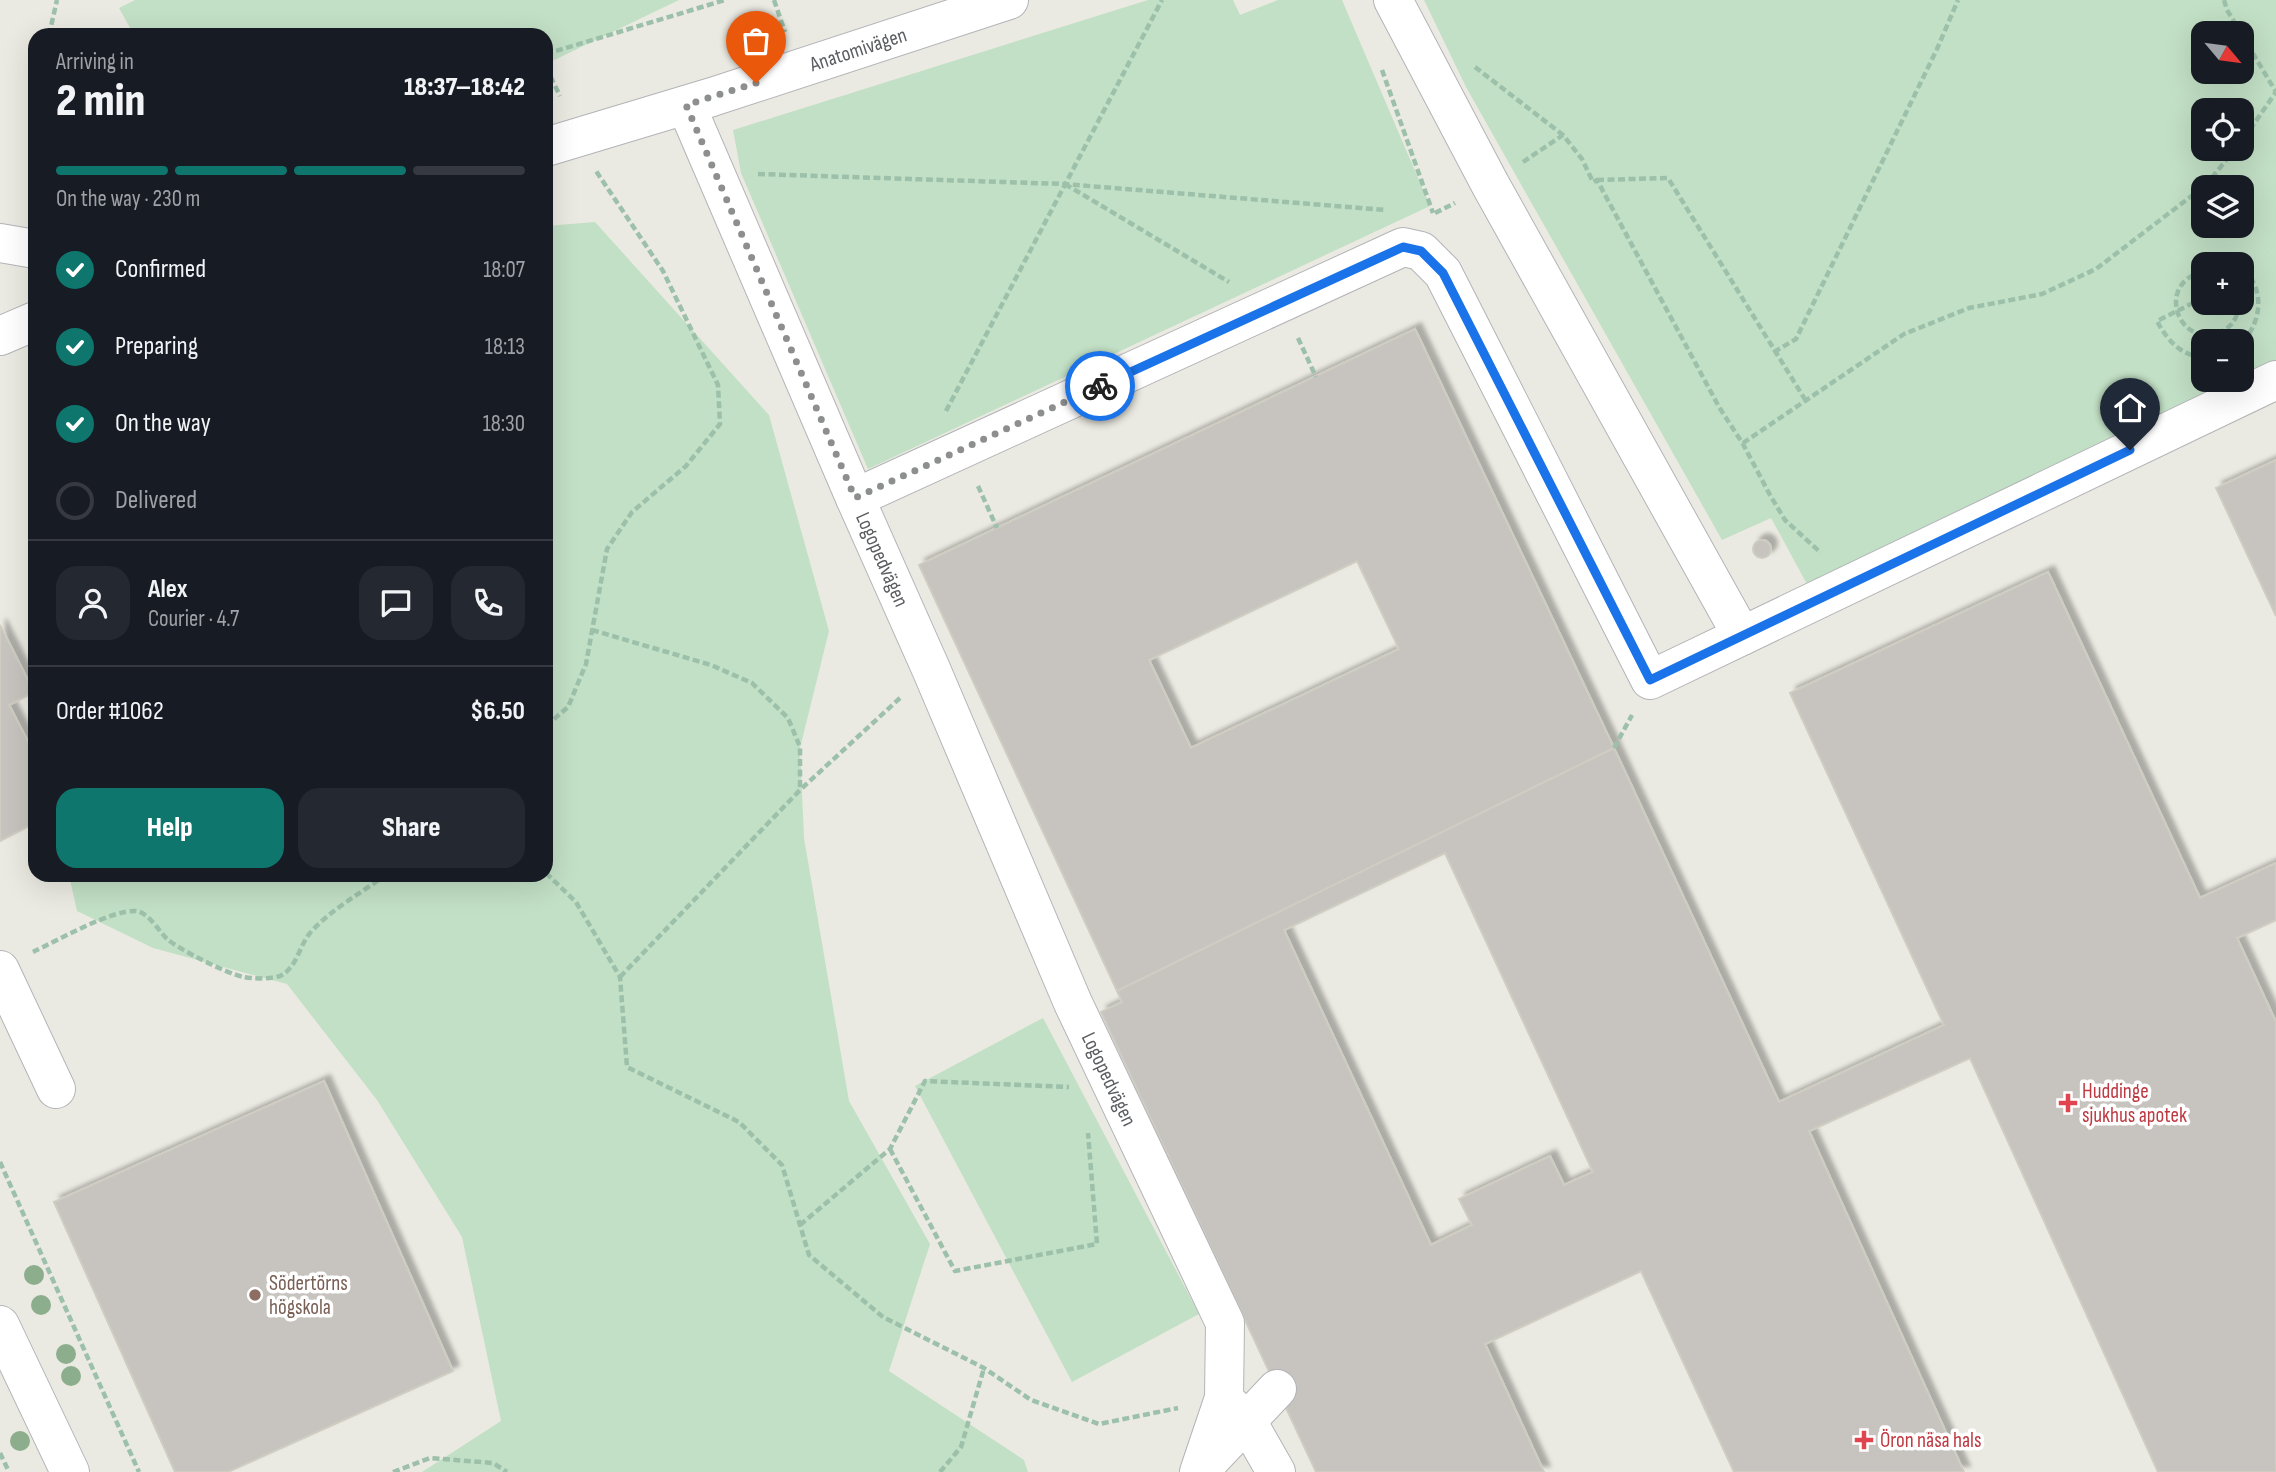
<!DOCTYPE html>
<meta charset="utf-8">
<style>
body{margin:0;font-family:"Sofia Sans Condensed",sans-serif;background:#242831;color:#f1f3f6;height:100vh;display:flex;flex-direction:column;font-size:26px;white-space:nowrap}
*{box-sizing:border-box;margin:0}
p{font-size:23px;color:#9ea1a6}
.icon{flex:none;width:38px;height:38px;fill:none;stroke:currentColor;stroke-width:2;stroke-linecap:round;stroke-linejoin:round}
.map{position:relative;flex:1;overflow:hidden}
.side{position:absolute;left:28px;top:28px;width:525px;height:854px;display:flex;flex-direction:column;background:#171b24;border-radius:21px;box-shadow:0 7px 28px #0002}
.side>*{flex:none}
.needle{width:46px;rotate:119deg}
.tools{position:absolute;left:2191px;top:21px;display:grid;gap:14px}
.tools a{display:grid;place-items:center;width:63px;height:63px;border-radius:14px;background:#171b24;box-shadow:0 7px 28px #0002;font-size:35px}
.pin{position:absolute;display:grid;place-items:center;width:60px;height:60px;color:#fff;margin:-72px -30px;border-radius:50% 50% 50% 0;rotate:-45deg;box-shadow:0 0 7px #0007}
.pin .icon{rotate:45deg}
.courier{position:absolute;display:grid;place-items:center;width:70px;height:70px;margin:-35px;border:5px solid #1a73e8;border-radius:50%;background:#fff;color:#222;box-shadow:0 2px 9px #0007}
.head em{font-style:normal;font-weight:800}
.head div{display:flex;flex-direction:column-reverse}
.head{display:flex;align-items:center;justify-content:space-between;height:119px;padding:0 28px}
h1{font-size:46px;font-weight:800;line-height:52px}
.bar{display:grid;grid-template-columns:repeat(4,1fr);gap:10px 7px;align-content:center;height:84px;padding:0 28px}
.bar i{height:9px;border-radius:5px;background:#363941}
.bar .active{background:#0f766e}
.bar p{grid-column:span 4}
.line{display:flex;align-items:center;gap:18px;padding:0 28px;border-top:2px solid #363941}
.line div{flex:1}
.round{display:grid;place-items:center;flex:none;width:74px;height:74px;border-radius:21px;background:#242831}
ol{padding:0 28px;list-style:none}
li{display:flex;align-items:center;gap:21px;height:77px}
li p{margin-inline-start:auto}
li .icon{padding:7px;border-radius:50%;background:#0f766e;color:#fff;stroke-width:4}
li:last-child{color:#9ea1a6}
li i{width:38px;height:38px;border:4px solid #363941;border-radius:50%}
.cta{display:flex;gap:14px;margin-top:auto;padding:14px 28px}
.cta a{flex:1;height:80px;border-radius:21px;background:#0f766e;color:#fff;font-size:28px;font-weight:800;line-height:80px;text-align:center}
.cta a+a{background:#242831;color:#f1f3f6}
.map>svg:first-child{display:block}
.green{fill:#c2e0c5;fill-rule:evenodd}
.building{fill:#c7c4bf;stroke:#cfccc2;stroke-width:2;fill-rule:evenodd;filter:url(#shadow)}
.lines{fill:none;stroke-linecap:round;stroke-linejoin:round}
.minor-casing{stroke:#b3b4b8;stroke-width:40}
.path{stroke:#9cc0aa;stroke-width:4.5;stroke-dasharray:7 3.5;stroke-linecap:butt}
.minor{stroke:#fff;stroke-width:38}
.tree{fill:#8cae8d}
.done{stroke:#8d8e8e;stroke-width:7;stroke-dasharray:0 12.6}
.route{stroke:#1a73e8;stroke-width:9}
.health-dot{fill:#e0444e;stroke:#fff;stroke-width:2.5}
.education-dot{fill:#8d6e63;stroke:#fff;stroke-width:2.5}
.labels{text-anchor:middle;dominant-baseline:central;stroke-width:7;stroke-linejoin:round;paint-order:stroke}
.street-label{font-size:21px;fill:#5b5d61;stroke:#fff}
.health-label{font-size:21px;fill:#be3a42;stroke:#fff;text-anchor:start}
.education-label{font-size:21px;fill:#785e54;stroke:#fff;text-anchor:start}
</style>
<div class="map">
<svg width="2276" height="1472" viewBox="0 0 2276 1472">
<defs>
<filter id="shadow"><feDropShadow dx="6" dy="-6" stdDeviation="2" flood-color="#0004"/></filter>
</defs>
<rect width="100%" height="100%" fill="#ebeae2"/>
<g class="green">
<polygon points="135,0 679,0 546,64 546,35 134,35 119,8"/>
<polygon points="1148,0 1233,0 1240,15 1278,0 1342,0 1430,206 868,469 741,173 733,130"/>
<path d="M1424,0H2276V360L2242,377V341H2203V380H2236L1808,586L1771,518L1722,540L1466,87ZM2203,33H2242V72H2203ZM2203,110H2242V149H2203ZM2203,187H2242V226H2203ZM2203,264H2242V303H2203Z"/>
<polygon points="595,222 769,415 829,631 800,748 804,838 849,1101 930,1244 889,1371 1024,1460 1028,1472 422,1472 501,1421 462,1237 377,1100 287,984 153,948 77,911 69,875 546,875 546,226"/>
<polygon points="1043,1018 1199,1314 1072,1382 915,1086"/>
</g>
<g class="building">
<path d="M1415,329L1614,748L1117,991L919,565ZM1357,561L1399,649L1191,748L1149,660Z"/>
<polygon points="2276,460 2276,616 2216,488"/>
<circle cx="1762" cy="549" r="9"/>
<path d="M2048,572L2200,898L2276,863V920L2237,938L2276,1022V1472H2158L1970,1058L1809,1131L1964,1472H1734L1641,1271L1485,1344L1544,1472H1316L1101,1012L1122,1002L1117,991L1614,748L1779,1102L1944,1025L1790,693ZM1445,853L1593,1172L1564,1185L1550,1156L1459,1199L1472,1225L1431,1245L1284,930Z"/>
<polygon points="0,625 34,692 9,705 35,755 35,823 0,841"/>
<polygon points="324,1081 453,1371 228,1472 175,1472 54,1202"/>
</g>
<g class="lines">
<g class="minor-casing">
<g id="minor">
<polyline points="1393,0 1490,184 1742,636"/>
<path id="s1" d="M686,105L855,498L931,669L1073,1003L1225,1323L1224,1398L1199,1472"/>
<path id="s2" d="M546,147L712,97L1009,0"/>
<polyline points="0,243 35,249"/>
<polyline points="0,336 35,321"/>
<polyline points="855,498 1403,247 1421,251 1443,273 1650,680 2276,380"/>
<polyline points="0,970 56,1089"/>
<polyline points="0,1325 70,1472"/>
<polyline points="1230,1405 1247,1421 1276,1472"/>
<polyline points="1209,1461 1277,1389"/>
</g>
</g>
<g class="path">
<polyline points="774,0 785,32"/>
<polyline points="2224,0 2227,10 2241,33"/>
<polyline points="49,35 57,0"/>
<polyline points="2242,35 2276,92 2242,141"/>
<polyline points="546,54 725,0"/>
<polyline points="546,67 560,96"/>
<polyline points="1475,67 1563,135 1582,159 1593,182 1597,180 1719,407 1743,444 1770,495 1785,520 1821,553"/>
<polyline points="1382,70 1433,213"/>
<polyline points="1523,162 1563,135"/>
<polyline points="758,174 1064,184 1385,210"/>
<polyline points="1597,180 1668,178 1806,401"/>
<polyline points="1065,184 1229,282"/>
<polyline points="1435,213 1455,203"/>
<path d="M2203,271C2151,286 2183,354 2224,330C2235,324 2238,314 2239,303"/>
<path d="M2242,278L2249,275C2265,298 2259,323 2242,344"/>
<path d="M2203,298L2157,321C2167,340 2181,356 2203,357"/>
<polyline points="1298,338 1316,377"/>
<polyline points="1774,352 1796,339 1937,49 1958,0"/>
<polyline points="946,411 1162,0"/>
<polyline points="1743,443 1904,334 1969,308 2042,294 2096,269 2206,185 2235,149"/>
<polyline points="978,486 997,528"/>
<polyline points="592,630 711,665 752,683 788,718 800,747 800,789"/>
<polyline points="546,726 568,707 586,664 607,549 632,512 686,466 720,424 718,385 663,271 596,171"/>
<polyline points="1614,748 1632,715"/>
<polyline points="546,873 576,902 620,977 627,1067 739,1122 782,1165 809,1255 883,1317 984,1368 1031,1400 1099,1424 1178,1408"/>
<path d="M33,952C56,941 113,909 136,911C148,912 159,931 167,939C180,950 226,973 243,977C253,979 271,979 280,976C297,968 299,946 310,933C329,911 362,892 386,875"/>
<polyline points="620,977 800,790 900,698"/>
<polyline points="890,1149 955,1271 1097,1244 1088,1133"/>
<polyline points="0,1162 139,1472"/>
<polyline points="800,1225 890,1149 925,1081 1069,1087"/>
<polyline points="0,1453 9,1472"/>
<polyline points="393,1472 430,1458 493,1463 507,1472"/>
<polyline points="940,1472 961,1447 984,1368"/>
</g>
<use href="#minor" class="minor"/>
</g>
<g class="tree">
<circle cx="34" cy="1275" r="10"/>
<circle cx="41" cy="1305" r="10"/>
<circle cx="66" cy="1354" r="10"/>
<circle cx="71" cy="1376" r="10"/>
<circle cx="20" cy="1441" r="10"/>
</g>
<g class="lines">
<polyline class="done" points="756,83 686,105 855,498 1100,386"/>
<polyline class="route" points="1100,386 1403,247 1421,251 1443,273 1650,680 2130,450"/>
</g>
<g class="health-dot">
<path d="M2064.5 1092.5h7v7h7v7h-7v7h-7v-7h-7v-7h7z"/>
<path d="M1860.5 1429.5h7v7h7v7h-7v7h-7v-7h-7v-7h7z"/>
</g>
<circle class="education-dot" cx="255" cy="1295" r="7"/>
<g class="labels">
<g class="street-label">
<text stroke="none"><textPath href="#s2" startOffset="327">Anatomivägen</textPath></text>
<text stroke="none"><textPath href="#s1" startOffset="495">Logopedvägen</textPath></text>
<text stroke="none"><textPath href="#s1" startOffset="1062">Logopedvägen</textPath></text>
</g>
<g class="health-label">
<text x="2082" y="1091">Huddinge<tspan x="2082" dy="24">sjukhus apotek</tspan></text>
<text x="1880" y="1440">Öron näsa hals</text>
</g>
<g class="education-label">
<text x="269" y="1283">Södertörns<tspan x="269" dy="24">högskola</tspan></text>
</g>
</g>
</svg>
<div class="tools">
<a><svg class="needle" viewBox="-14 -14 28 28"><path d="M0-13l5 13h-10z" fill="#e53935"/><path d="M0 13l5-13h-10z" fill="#9ea1a6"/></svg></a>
<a><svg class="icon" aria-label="locate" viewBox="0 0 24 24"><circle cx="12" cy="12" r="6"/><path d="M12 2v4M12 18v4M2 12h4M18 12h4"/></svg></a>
<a><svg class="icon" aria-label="layers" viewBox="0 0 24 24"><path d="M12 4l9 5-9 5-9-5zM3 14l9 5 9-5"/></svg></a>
<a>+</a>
<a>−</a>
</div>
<div class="pin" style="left:756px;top:83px;background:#ea580c"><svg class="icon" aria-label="bag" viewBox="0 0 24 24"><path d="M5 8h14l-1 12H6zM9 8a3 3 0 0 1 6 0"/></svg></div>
<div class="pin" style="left:2130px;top:450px;background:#1f2937"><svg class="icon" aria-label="home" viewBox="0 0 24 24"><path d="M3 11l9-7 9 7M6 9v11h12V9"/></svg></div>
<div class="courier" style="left:1100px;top:386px"><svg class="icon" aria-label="bike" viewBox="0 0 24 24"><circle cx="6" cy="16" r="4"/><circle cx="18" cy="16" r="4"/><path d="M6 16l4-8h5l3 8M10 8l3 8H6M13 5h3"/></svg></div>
<section class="side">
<div class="head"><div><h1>2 min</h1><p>Arriving in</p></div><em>18:37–18:42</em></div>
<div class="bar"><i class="active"></i><i class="active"></i><i class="active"></i><i></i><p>On the way · 230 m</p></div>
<ol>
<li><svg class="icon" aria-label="check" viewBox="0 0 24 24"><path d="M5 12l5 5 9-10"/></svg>Confirmed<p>18:07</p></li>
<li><svg class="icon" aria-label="check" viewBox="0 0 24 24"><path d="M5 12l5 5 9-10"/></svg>Preparing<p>18:13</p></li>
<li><svg class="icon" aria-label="check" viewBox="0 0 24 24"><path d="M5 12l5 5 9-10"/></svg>On the way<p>18:30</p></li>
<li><i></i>Delivered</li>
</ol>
<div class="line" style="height:126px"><a class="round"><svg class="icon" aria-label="person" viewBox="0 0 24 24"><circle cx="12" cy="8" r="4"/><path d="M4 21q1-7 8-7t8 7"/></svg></a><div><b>Alex</b><p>Courier · 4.7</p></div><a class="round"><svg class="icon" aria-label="chat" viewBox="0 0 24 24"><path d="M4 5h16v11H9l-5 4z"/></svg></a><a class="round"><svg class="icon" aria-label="phone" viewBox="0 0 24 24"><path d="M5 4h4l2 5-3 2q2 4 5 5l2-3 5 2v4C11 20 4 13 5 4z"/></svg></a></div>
<div class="line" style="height:91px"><div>Order #1062</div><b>$6.50</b></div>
<div class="cta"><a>Help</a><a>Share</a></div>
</section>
</div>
